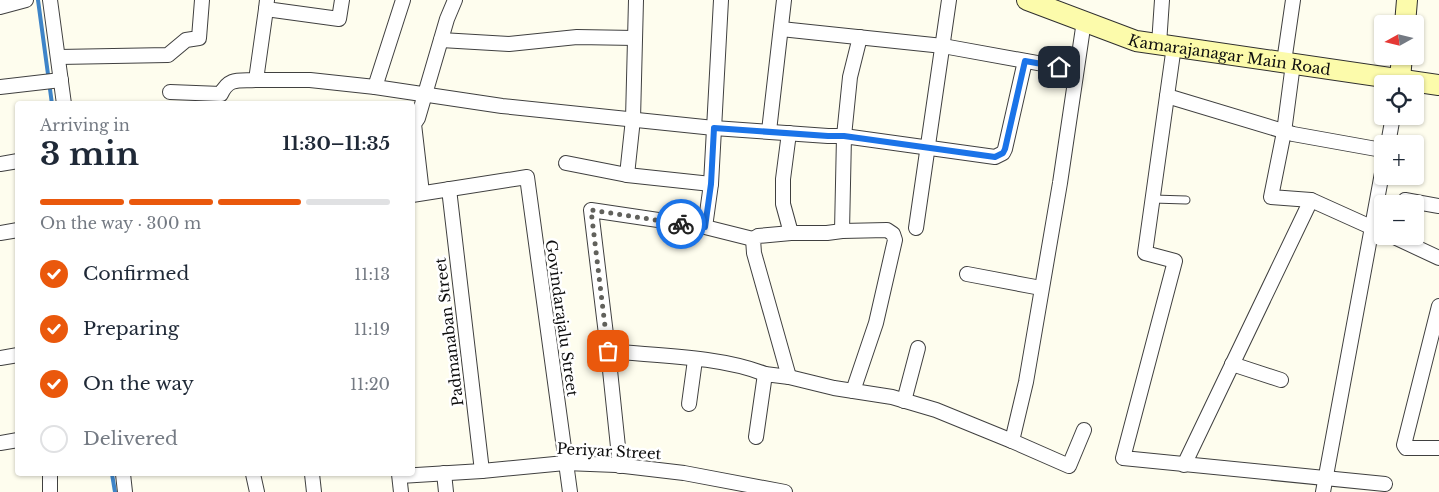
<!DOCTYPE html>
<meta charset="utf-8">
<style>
body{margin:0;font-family:"Libre Baskerville",serif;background:#f6f6f7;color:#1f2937;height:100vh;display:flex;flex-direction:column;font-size:19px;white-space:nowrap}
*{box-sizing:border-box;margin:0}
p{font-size:16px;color:#747a83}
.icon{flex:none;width:28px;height:28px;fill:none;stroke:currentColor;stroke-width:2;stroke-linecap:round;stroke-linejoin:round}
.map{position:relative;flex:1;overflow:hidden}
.drawer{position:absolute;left:15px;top:101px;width:400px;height:375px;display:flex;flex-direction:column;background:#fff;border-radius:5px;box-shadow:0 1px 4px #0004}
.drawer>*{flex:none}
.needle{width:32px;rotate:262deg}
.tools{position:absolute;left:1374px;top:15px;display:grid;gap:10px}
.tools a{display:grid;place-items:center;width:50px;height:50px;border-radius:5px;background:#fff;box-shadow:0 1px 4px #0004;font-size:25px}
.pin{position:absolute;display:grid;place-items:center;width:42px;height:42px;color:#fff;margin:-21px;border-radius:10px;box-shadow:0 2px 8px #0006}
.courier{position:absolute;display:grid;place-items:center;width:50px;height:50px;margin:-25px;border:4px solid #1a73e8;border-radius:50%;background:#fff;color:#222;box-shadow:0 1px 6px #0007}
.overview em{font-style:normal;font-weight:700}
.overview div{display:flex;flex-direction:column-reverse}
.overview{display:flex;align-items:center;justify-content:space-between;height:85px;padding:0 25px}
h1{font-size:32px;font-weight:700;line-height:38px}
.bar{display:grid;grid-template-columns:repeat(4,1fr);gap:8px 5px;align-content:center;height:60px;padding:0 25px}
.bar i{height:6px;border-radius:4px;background:#e0e1e3}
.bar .active{background:#ea580c}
.bar p{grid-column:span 4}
ol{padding:0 25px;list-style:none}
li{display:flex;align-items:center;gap:15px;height:55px}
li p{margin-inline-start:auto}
li .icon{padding:5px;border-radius:50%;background:#ea580c;color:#fff;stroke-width:4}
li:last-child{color:#747a83}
li i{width:28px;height:28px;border:2px solid #e0e1e3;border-radius:50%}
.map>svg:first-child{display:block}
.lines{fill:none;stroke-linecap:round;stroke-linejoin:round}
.stream{stroke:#3e84c8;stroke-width:4}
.lane-casing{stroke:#404040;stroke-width:9}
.street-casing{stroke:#404040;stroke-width:16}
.secondary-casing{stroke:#2f2f2f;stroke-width:22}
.lane{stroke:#fff;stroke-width:7}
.street{stroke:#fff;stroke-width:14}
.secondary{stroke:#fcfbab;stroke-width:20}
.done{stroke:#61615c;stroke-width:5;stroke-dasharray:0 9}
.route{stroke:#1a73e8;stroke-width:6}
.labels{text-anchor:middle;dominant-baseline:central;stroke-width:5;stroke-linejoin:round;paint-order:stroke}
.street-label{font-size:15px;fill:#0d0d0d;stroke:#fff}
</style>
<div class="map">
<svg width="1439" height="492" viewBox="0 0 1439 492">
<rect width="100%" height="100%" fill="#fefdee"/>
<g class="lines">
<g class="stream">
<polyline points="38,0 52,104"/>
<polyline points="112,474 115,492"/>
</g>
<g class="lane-casing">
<polyline id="lane" points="1153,199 1186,200"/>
</g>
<g class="street-casing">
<g id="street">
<polyline points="50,0 64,104"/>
<polyline points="267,0 266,9 339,19 342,0"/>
<polyline points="0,7 26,0"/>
<polyline points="1084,21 1060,183 1026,382 1012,441 1069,466 1084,430"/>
<polyline points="781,29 943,46 1076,70"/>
<polyline points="441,40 509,44 577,37 635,38"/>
<polyline points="1159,44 1162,0"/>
<polyline points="1174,46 1145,253 1175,261 1123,458 1385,484"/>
<polyline points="59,57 168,55 186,40 199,38 202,0"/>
<polyline points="1284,62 1293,0"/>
<polyline points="1293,64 1284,132 1271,197 1311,200 1382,232"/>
<polyline points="256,80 310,80 375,87 502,106 714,128 828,136 844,136 850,77 860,37"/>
<polyline points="0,87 61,80"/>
<polyline points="375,87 403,0"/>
<path d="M170,92L221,94C229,77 239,81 256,80L266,9"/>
<polyline points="1167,96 1293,134 1382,150"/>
<polyline points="769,131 784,0"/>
<polyline points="789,133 783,179 783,204 791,233"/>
<polyline points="1388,144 1393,116"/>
<polyline points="566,163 627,175 711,184"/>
<polyline points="0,164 18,161"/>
<polyline points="627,175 633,119 636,0"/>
<polyline points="449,189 482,471"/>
<polyline points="422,193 414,124 418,118 447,19 455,0"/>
<polyline points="412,195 527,177 570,492"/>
<polyline points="1405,200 1439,206"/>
<polyline points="705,227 711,184 721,0"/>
<polyline points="916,228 949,0"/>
<polyline points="842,231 844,136 995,157 1003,153 1005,149 1025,61"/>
<polyline points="0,233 18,230"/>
<polyline points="1392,236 1439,258"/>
<polyline points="967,274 1041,288"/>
<polyline points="1439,306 1404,445 1406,448 1439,448"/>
<path d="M608,351C658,356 719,356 765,374"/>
<polyline points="0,358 18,355"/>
<polyline points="1232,364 1281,380"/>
<polyline points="789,377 754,253 753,239 758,236 791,233 827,233 842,231 887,230 893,234 895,240 876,323 853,391"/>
<polyline points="904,401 918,348"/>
<polyline points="689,404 695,360"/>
<polyline points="756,437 765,374 789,377 834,388 892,397 936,410 1012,441"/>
<polyline points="0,443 18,440"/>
<polyline points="1184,465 1311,200"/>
<polyline points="620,466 608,351 591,210 705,227 753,239"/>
<polyline points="444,473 446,492"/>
<polyline points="123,474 125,492"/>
<polyline points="253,474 257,492"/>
<polyline points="312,474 314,492"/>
<polyline points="399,474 401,492"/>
<polyline points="400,476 482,471 565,463 616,465 684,473 785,492"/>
<polyline points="50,492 50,474"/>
<polyline points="1323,492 1382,173"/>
</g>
</g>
<g class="secondary-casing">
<g id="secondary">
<path id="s1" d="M1027,0L1136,41L1439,85"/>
<polyline points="1405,24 1407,0"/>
<polyline points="1400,79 1402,56"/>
</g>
</g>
<use href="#lane" class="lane"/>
<use href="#street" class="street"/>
<use href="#secondary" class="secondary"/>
</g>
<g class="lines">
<polyline class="done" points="608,351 591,210 681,224"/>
<polyline class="route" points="681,224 705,227 711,184 714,128 828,136 844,136 995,157 1003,153 1005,149 1025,61 1059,67"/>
</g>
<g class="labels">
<g class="street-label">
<text stroke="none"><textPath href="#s1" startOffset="211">Kamarajanagar Main Road</textPath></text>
<text transform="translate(562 318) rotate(82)">Govindarajalu Street</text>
<text transform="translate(449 332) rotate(-97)">Padmanaban Street</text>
<text transform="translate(609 451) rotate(3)">Periyar Street</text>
</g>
</g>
</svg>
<div class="tools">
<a><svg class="needle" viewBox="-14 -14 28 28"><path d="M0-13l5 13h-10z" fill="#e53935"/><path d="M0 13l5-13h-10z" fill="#747a83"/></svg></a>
<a><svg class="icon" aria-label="locate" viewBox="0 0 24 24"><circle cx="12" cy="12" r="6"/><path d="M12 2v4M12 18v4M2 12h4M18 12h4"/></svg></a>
<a>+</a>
<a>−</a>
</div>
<div class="pin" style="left:608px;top:351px;background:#ea580c"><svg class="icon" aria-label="bag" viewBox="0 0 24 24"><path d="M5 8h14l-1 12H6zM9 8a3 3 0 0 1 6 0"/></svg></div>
<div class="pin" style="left:1059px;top:67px;background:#1f2937"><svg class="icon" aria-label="home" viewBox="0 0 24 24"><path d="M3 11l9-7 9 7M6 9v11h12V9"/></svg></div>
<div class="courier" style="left:681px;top:224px"><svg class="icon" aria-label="bike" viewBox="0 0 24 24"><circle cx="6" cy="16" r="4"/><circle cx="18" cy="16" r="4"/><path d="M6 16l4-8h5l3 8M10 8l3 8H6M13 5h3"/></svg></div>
<section class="drawer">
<div class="overview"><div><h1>3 min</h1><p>Arriving in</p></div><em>11:30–11:35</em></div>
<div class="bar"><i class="active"></i><i class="active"></i><i class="active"></i><i></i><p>On the way · 300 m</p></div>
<ol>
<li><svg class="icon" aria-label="check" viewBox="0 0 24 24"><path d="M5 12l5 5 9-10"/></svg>Confirmed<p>11:13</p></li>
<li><svg class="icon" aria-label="check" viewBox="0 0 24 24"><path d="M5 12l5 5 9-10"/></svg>Preparing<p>11:19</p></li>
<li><svg class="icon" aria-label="check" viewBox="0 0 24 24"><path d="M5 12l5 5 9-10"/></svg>On the way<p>11:20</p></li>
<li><i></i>Delivered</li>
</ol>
</section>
</div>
